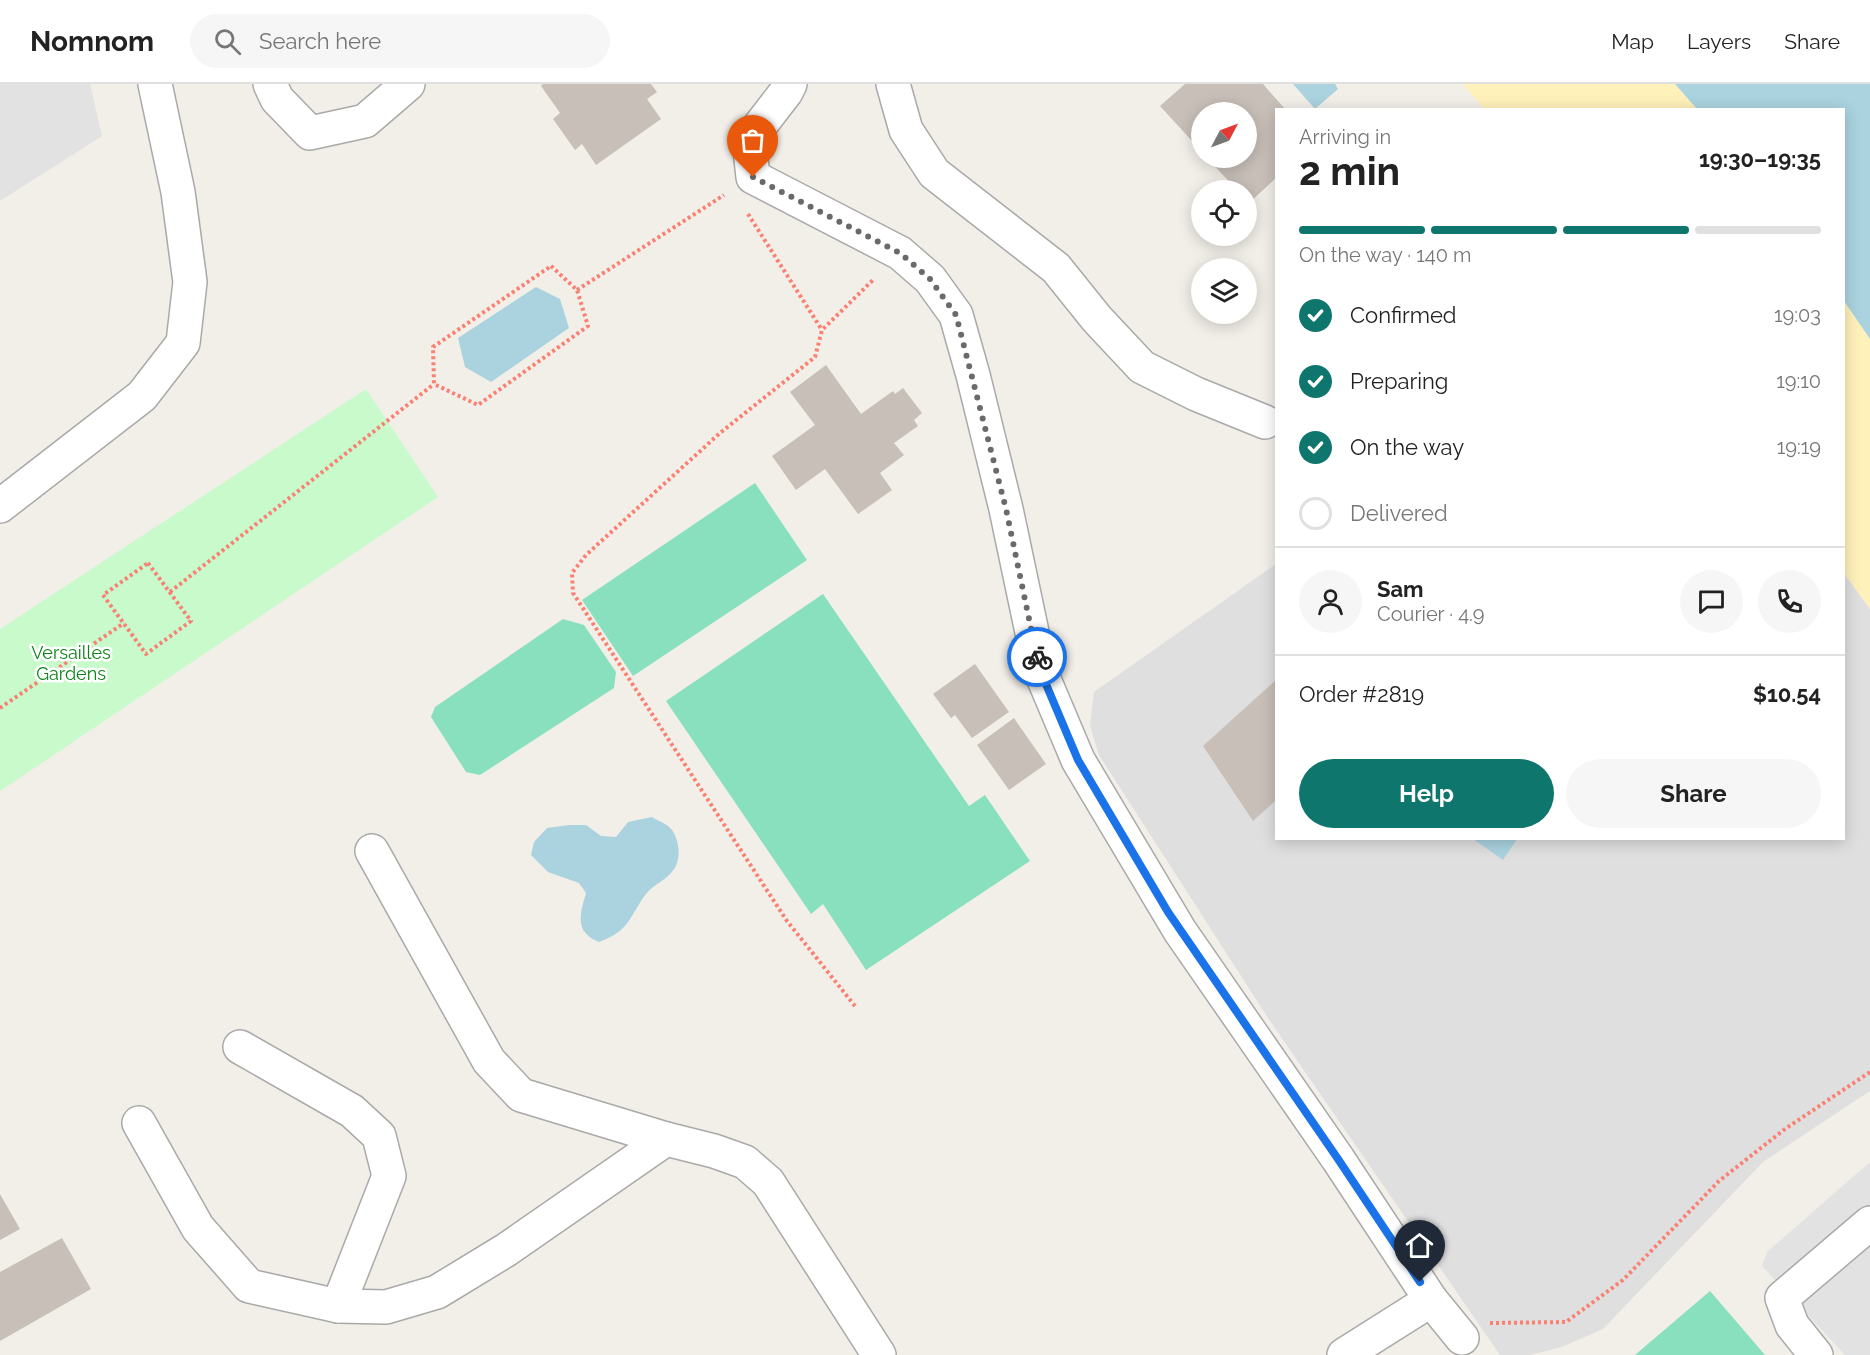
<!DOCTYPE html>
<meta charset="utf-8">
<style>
body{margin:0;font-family:Raleway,sans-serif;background:#f6f6f6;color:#222;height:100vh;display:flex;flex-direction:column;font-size:22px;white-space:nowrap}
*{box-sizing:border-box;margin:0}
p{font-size:20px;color:#767676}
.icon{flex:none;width:33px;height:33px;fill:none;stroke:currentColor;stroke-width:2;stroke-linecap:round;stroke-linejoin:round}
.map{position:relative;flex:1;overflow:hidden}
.drawer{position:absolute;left:1275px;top:24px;width:570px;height:732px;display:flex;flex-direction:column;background:#fff;border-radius:0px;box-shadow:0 3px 15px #0003}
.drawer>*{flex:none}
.needle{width:39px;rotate:49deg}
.controls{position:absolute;left:1191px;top:18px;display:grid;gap:12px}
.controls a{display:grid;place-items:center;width:66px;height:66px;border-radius:50%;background:#fff;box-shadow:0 3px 15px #0003;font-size:30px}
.pin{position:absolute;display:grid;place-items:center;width:51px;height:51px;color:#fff;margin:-62px -26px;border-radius:50% 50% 50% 0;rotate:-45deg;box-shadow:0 0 6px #0007}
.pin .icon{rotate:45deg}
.courier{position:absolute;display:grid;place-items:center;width:60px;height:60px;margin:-30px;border:4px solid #1a73e8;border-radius:50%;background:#fff;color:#222;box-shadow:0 2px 8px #0007}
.overview em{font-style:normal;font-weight:700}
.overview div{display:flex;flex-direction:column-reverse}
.overview{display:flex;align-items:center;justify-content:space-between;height:102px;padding:0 24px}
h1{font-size:39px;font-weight:700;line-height:45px}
.bar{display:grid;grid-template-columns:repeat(4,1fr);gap:9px 6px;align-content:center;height:72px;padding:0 24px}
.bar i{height:8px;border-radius:4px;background:#e0e0e0}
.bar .current{background:#0f766e}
.bar p{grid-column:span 4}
.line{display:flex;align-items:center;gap:15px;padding:0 24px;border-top:2px solid #e0e0e0}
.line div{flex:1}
.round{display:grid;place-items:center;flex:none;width:63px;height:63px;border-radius:32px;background:#f6f6f6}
ol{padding:0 24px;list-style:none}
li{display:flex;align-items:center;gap:18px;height:66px}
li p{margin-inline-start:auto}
li .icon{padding:6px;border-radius:50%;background:#0f766e;color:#fff;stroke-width:4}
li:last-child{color:#767676}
li i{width:33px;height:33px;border:3px solid #e0e0e0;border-radius:50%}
.button{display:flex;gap:12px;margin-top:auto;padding:12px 24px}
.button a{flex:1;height:69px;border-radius:36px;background:#0f766e;color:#fff;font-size:24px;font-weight:700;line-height:69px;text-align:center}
.button a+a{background:#f6f6f6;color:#222}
header{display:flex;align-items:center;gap:36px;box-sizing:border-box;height:84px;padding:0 30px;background:#fff;border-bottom:2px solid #e0e0e0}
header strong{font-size:28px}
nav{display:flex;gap:33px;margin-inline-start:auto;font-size:21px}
.search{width:420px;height:54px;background:#f6f6f6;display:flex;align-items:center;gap:15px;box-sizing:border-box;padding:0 21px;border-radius:33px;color:#767676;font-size:22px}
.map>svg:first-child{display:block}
.residential{fill:#e0dfdf}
.sand{fill:#fff1ba}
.park{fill:#c8facc}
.pitch{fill:#88e0be}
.parking{fill:#e2e2e2}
.water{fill:#aad3df}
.building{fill:#c7bfb8}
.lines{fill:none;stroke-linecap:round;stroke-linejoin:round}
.minor-casing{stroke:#a9a9a9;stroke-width:36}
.path{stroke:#fa8072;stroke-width:4;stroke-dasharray:3 3;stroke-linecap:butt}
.minor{stroke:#fff;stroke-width:33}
.done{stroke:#6b6a68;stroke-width:6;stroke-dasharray:0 10.8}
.route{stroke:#1a73e8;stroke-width:8}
.labels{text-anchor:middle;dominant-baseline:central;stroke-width:5;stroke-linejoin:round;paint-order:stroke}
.park-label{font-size:18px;fill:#0c8416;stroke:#fff}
</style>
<header>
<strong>Nomnom</strong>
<div class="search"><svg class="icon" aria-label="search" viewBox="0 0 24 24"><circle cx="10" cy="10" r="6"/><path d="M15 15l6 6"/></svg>Search here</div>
<nav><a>Map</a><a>Layers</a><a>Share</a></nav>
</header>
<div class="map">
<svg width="1870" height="1271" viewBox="0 0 1870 1271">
<rect width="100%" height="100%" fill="#f2efe9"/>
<polygon class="residential" points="1276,480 1276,754 1844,754 1844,489 1870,525 1870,1007 1763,1078 1603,1245 1562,1263 1529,1271 1500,1271 1270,937 1099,671 1090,642 1094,608"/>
<g class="sand">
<polygon points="1463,0 1675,0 1697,25 1484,25"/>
<polygon points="1844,217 1870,255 1870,525 1844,489"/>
</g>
<polygon class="park" points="366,305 438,413 0,707 0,545"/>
<g class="pitch">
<polygon points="755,399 807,476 633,592 582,516"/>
<polygon points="823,510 969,722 985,711 1030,777 866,886 823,820 811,830 666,617"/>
<polygon points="563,535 584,541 616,588 614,604 480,691 466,688 431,633 435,623"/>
<polygon points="1710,1207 1765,1271 1635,1271"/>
</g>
<g class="parking">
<polygon points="0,0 90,0 102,52 0,117"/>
<polygon points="1870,1078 1870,1271 1845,1271 1762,1182 1767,1168"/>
</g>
<g class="water">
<polygon points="1293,0 1335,0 1338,5 1315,25"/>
<polygon points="1675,0 1870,0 1870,255 1844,217 1844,26 1697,25"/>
<polygon points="536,203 560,215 569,244 491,298 465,283 458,254"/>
<path d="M652,733C658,737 668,740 672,746C680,758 682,778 671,789C664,797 653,801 646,810C628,834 631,846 599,858C574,848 580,830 586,809L579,799L548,788L531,771L534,758L547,744L569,741H586L601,752L616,753L628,738Z"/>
<polygon points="1473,755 1517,755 1503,776"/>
</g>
<g class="building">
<polygon points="543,0 651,0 657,8 647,15 661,35 596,81 582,60 575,66 553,35 560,29 541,2"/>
<polygon points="1185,0 1263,0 1286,26 1276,26 1276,94 1249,119 1246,117 1246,106 1237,106 1207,74 1246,74 1246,28 1202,28 1202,68 1160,22"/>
<polygon points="826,281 861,330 893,307 895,310 903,304 922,329 914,336 918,342 894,359 904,371 880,389 892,406 858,430 825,385 796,406 772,372 815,341 790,308"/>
<polygon points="975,580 1009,628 972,654 955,631 951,634 933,610"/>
<polygon points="1276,596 1276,716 1253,737 1203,662"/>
<polygon points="1014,634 1046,680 1009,706 977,661"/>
<polygon points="0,1110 20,1145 0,1156"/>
<polygon points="62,1154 91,1205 0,1257 0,1188"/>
</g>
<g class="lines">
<g class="minor-casing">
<g id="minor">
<polyline points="270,0 277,15 310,49 365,37 408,0"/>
<polyline points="790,0 786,8 749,56 753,93 900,169 930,195 956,231 973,291 1006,425 1040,586 1078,676 1180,847 1338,1075 1431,1216 1462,1254"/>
<polyline points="893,0 906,46 934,89 1056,184 1097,235 1142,283 1196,310 1265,338"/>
<polyline points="0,422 142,312 183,259 190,198 178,108 155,0"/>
<polyline points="372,767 489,977 521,1011 666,1055 714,1067 745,1078 768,1098 879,1271"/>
<polyline points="240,963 352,1027 379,1052 389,1092 338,1222"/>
<polyline points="139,1039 198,1144 249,1202 338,1222 386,1223 437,1208 506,1166 666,1055"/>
<polyline points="1344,1271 1431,1216"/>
<polyline points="1816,1271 1792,1241 1782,1214 1870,1139"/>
</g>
</g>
<g class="path">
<polyline points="748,130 822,246"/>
<polygon points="551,182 577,206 588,242 478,321 434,300 433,263"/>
<polyline points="577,206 724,111"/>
<polygon points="148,479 191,537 146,570 103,511"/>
<polyline points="170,508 434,300"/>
<polyline points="0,624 124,539"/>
<polyline points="855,922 787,837 573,509 572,489 586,471 720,349 815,273 822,246 874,195"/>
<polyline points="1490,1239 1566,1238 1623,1196 1719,1097 1785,1045 1870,988"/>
</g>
<use href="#minor" class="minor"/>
</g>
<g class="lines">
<polyline class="done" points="753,93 900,169 930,195 956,231 1006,425 1037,573"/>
<polyline class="route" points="1037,573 1040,586 1078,676 1168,828 1338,1075 1420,1198"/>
</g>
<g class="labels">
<g class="park-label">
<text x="71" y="568">Versailles<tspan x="71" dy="21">Gardens</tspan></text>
</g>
</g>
</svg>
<div class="controls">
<a><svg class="needle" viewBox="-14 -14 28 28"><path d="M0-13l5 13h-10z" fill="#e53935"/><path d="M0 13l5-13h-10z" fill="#767676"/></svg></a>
<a><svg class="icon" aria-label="locate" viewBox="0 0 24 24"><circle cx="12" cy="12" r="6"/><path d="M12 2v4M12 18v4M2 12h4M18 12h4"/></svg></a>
<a><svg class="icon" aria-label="layers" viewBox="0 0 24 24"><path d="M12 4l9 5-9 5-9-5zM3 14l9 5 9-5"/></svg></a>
</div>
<div class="pin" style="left:753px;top:93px;background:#ea580c"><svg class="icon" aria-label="bag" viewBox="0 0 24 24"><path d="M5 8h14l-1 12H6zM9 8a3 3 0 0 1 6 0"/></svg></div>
<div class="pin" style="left:1420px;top:1198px;background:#1f2937"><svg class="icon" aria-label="home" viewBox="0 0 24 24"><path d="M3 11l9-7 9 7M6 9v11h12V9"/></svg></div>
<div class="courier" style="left:1037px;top:573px"><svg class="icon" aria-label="bike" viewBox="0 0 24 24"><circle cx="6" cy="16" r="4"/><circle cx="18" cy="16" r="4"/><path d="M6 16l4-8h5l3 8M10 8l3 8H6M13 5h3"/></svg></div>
<section class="drawer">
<div class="overview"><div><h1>2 min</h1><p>Arriving in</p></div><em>19:30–19:35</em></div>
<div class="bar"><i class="current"></i><i class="current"></i><i class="current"></i><i></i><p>On the way · 140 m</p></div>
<ol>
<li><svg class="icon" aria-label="check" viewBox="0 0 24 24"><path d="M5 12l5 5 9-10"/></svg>Confirmed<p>19:03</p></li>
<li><svg class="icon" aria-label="check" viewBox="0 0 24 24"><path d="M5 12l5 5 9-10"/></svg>Preparing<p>19:10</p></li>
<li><svg class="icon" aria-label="check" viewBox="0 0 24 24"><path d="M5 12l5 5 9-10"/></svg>On the way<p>19:19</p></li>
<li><i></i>Delivered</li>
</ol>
<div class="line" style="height:108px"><a class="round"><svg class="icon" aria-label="person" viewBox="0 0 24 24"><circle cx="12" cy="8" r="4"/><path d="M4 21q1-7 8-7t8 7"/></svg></a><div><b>Sam</b><p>Courier · 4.9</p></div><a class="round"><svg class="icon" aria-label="chat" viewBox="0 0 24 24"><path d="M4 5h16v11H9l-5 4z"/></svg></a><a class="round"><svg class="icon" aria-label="phone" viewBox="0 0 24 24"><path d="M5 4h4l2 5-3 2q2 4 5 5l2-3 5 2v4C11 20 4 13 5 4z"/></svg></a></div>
<div class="line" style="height:78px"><div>Order #2819</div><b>$10.54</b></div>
<div class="button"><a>Help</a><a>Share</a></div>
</section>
</div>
